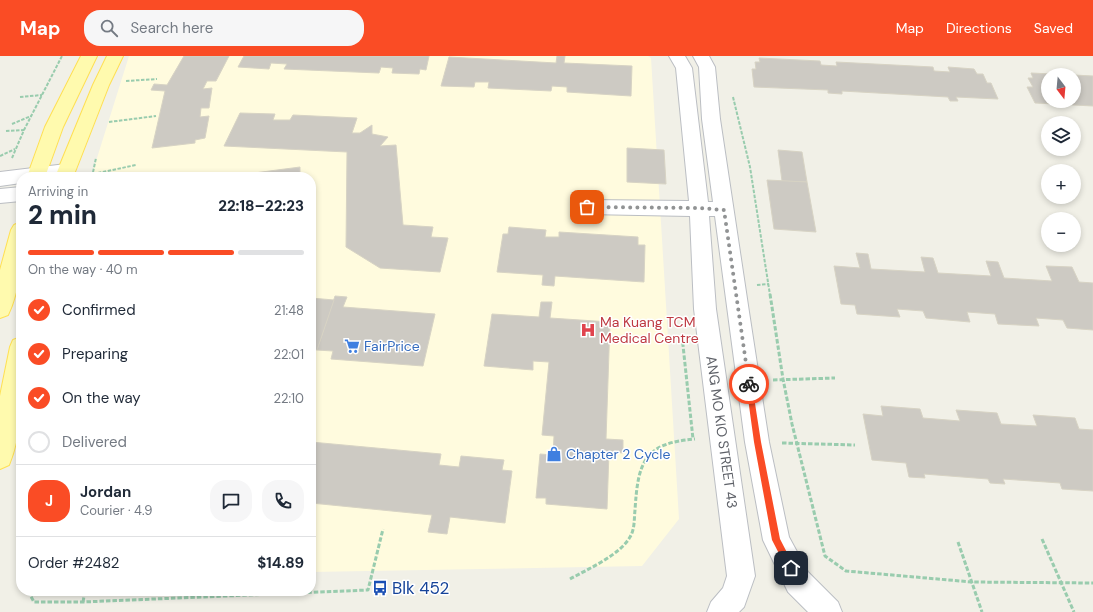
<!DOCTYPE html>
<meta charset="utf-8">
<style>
body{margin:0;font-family:"DM Sans",sans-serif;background:#f6f6f7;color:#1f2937;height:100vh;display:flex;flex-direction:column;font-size:15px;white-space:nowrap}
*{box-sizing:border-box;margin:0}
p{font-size:13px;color:#747a83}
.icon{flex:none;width:22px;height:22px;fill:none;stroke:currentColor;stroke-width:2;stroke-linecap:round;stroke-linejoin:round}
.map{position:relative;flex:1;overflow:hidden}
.drawer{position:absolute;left:16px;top:116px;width:300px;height:424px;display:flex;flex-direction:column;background:#fff;border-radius:16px;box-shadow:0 2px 6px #0003}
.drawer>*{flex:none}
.needle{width:26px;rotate:164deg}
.tools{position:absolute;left:1041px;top:12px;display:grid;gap:8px}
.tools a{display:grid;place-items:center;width:40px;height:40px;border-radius:50%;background:#fff;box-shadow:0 2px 6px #0003;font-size:20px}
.pin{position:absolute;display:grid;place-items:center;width:34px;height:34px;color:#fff;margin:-17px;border-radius:8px;box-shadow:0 2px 6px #0006}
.courier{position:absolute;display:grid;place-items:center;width:40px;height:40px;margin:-20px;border:3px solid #fa4c25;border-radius:50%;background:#fff;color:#222;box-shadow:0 1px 5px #0007}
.overview em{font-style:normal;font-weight:800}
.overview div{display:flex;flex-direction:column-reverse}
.overview{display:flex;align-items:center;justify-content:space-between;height:68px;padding:0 12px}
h1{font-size:26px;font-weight:800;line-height:30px}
.bar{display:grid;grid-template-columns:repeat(4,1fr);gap:6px 4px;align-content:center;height:48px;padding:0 12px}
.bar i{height:5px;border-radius:3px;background:#e0e1e3}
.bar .current{background:#fa4c25}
.bar p{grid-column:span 4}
.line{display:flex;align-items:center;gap:10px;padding:0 12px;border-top:1px solid #e0e1e3}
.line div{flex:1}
.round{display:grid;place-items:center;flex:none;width:42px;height:42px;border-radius:16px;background:#f6f6f7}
ol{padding:0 12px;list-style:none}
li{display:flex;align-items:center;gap:12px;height:44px}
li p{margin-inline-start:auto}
li .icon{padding:4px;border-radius:50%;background:#fa4c25;color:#fff;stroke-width:4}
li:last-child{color:#747a83}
li i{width:22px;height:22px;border:2px solid #e0e1e3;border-radius:50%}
header{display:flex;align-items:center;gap:24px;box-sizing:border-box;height:56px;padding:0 20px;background:#fa4c25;color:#fff}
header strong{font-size:19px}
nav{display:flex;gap:22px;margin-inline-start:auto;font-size:14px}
.search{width:280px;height:36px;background:#f6f6f7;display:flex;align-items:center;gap:10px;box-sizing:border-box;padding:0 14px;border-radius:16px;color:#747a83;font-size:15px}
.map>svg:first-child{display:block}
.commercial{fill:#fffbde}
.building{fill:#cdcac3;stroke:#d7d3c4}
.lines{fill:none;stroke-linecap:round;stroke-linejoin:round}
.minor-casing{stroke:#bbbec3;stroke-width:2}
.major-casing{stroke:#ffe053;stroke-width:2}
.path-far1{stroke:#99ccae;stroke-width:2;stroke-dasharray:3.5 1.5;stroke-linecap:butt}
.path{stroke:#99ccae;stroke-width:3;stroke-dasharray:4.5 2;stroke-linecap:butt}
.minor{fill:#fff;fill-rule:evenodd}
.major{fill:#fffaae;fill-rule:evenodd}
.route{fill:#fa4c25}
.done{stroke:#919394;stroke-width:4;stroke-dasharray:0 7.2}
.labels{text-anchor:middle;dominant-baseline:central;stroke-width:3;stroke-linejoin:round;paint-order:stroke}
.health-label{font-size:14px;fill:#be3a42;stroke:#fff;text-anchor:start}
.shop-label{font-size:14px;fill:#366cbe;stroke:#fff;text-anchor:start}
.street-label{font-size:14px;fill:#5e6168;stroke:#fff}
.near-transit-label{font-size:17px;fill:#164399;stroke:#fff;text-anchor:start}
</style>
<header>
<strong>Map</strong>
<div class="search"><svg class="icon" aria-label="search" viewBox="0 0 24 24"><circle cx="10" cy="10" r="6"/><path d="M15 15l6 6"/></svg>Search here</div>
<nav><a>Map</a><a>Directions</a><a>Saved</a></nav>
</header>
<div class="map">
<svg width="1093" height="556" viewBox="0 0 1093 556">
<rect width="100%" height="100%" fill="#f1f0e7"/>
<polygon class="commercial" points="129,0 648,0 651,2 679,463 642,510 311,516 311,121 91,121"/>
<g class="building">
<polygon points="184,0 229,0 216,25 207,25 203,33 212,32 209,52 201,52 200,61 209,60 205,82 195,84 195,87 152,92 165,35 151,34 154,28 167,29"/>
<polygon points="244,0 429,0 426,14 420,13 419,18 392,17 393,12 381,11 379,17 284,13 287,8 271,7 269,13 238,11"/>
<polygon points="557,0 565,0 564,7 632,10 631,40 567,36 567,31 552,30 551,35 488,32 489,26 475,26 474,31 441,30 449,1 556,7"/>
<polygon points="759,2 820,5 821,9 837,10 836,6 933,11 934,15 950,16 948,11 974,13 977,18 983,18 987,27 991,27 998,43 956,41 958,45 950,45 948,41 842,35 842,38 828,37 828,34 754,31 752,13 756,13 755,6 760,6"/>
<polygon points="1031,17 1074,19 1048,19 1048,45 1074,45 1074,19 1093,20 1093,50 1035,47 1027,31 1033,31 1028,22 1033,22"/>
<polygon points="240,57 275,58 273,64 290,64 293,59 357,62 352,77 360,77 372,69 372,78 388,81 380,90 396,89 403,169 433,171 431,181 448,182 440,216 380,212 346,191 347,96 224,90"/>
<polygon points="627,92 664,94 666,128 627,126"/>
<polygon points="778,94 802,96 807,126 782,125"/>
<polygon points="300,111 300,121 224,121"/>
<polygon points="767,124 807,126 816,176 774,173"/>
<polygon points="509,171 546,174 545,181 559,181 559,176 638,181 638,189 645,189 644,226 555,220 554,230 542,229 543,219 497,216 503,178 508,178"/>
<polygon points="856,197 868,198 871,213 925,216 921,201 933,202 938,217 991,220 986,205 998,206 1004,222 1052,225 1046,210 1072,211 1079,226 1093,227 1093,274 1067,272 1063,264 1036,262 1039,270 998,268 995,258 967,256 970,266 926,262 923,255 897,253 900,261 857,258 855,249 841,248 834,210 860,212"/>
<polygon points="335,240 347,241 343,251 435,258 423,310 331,303 333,295 317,294"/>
<polygon points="311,242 334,244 317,294 311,293"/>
<polygon points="541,246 552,246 550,262 610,266 606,383 623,384 623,397 609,396 607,453 546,448 546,442 536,442 540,398 553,399 554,380 542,379 549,306 533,305 533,314 484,310 492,258 539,261"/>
<polygon points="881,350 920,353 923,362 960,365 956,354 997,357 1001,368 1037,370 1033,359 1075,362 1079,373 1093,374 1093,435 1062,433 1060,427 1003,423 1005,428 990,427 988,423 924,418 925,422 909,421 906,407 872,404 863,358 883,360"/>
<polygon points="311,386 441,398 439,409 459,411 461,400 504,404 502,414 512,415 505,467 450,461 447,478 428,476 432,459 311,447"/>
</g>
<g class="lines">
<g class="minor-casing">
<g id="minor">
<polygon points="669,0 685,0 692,12 708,146 713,146 702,63 699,11 693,0 709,0 715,11 720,63 749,256 769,386 789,481 808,516 838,546 842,556 808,556 788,536 763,484 745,386 715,160 709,160 716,253 755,520 744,551 739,556 707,556 711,546 723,532 727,520 694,253 690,160 587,158 580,156 577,151 580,146 587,144 689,145 676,12"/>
<polygon points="66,108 73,110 75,115 73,120 21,121 21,127 0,130 0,116"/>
<polygon points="21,131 21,145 0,147 0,133"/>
</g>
</g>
<g class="major-casing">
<g id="major">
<polygon points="81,0 97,0 63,71 45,121 27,121 45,71"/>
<polygon points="107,0 123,0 109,29 73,121 55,121 93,29"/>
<path d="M21,166C21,198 22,230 8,259L0,262V214L11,174L14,169Z"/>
<path d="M21,281C21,321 25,372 9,409L0,413V340L10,291L13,284Z"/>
</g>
</g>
<g class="path-far1">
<polyline points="126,25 157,23"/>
<polyline points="20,41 42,39"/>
<polyline points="733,41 750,111 770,239"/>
<polyline points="109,66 156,60"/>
<polyline points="12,68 31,60"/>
<polyline points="6,75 24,74"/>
<polyline points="0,100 15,93"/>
<polyline points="12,102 24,74 62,0"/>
<polyline points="93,118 136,109"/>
<polyline points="92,121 96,102"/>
<polyline points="757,229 769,228"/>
</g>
<g class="path">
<polyline points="770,238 783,323 792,368 825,500 846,515 972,526 1093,527"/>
<polyline points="682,280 693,383"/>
<polyline points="773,324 835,322"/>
<polyline points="782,387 855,389"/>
<polyline points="1042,483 1074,556"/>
<polyline points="958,486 982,556"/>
<path d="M570,523C588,513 620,499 630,481C635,473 634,463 635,454C638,406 644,387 695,383"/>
<polyline points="28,535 34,546 83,546 368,534 383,473"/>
<polyline points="83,546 85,535"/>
</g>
<use href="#minor" class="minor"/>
<use href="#major" class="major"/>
</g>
<polygon class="route" points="749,325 752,328 761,386 780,483 795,512 791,516 788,515 772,484 754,386 746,328"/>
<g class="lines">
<polyline class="done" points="587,151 699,152 724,154 749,328"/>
</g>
<defs>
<g id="hospital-bare" transform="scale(1.2)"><path d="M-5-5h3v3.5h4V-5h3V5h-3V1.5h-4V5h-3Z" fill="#e0444e" stroke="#fff" stroke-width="2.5" paint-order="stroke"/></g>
<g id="supermarket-bare" transform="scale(1.2)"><path d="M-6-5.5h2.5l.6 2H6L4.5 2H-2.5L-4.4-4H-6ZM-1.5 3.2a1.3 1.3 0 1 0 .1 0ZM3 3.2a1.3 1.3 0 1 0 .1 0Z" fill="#3f7fe0" stroke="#fff" stroke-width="2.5" paint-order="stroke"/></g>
<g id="shop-bare" transform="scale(1.2)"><path d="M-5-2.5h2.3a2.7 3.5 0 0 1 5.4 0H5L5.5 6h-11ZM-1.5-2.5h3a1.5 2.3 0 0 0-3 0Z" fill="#3f7fe0" stroke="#fff" stroke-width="2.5" paint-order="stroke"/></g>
<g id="bus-bare" transform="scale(1.2)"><path d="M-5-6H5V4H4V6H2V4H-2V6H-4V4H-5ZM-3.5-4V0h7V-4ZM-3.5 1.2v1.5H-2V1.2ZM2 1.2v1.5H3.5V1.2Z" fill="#1a4fb4" stroke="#fff" stroke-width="2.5" paint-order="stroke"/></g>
</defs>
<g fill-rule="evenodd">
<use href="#hospital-bare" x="588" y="274"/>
<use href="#supermarket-bare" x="352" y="290"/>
<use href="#shop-bare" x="554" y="398"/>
<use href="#bus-bare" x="380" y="532"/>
</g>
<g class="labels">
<g class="health-label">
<text x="600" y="266">Ma Kuang TCM<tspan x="600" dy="16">Medical Centre</tspan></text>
</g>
<g class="shop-label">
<text x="364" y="290">FairPrice</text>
<text x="566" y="398">Chapter 2 Cycle</text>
</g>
<g class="street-label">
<text transform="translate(722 376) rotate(82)">ANG MO KIO STREET 43</text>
</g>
<g class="near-transit-label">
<text x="392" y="532">Blk 452</text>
</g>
</g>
</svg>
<div class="tools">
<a><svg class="needle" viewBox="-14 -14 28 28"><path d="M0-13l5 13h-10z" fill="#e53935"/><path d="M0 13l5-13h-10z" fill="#747a83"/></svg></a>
<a><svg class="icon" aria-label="layers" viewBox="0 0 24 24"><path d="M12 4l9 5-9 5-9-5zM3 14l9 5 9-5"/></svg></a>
<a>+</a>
<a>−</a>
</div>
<div class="pin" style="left:587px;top:151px;background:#ea580c"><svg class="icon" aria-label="bag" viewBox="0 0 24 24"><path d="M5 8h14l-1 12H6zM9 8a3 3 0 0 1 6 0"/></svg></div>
<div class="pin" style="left:791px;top:512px;background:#1f2937"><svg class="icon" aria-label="home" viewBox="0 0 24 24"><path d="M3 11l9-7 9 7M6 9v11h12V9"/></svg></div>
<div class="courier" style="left:749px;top:328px"><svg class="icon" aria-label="bike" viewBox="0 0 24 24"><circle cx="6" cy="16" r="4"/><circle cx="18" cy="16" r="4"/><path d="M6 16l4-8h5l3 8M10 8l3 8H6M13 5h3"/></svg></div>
<section class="drawer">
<div class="overview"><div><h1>2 min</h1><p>Arriving in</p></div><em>22:18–22:23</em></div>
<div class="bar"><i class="current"></i><i class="current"></i><i class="current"></i><i></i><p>On the way · 40 m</p></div>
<ol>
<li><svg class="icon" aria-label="check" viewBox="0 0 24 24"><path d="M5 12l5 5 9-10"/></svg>Confirmed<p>21:48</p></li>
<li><svg class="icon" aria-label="check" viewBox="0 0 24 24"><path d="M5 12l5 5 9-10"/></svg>Preparing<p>22:01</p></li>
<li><svg class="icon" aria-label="check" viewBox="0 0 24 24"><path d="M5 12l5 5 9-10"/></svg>On the way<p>22:10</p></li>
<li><i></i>Delivered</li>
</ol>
<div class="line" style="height:72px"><b class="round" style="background:#fa4c25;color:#fff">J</b><div><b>Jordan</b><p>Courier · 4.9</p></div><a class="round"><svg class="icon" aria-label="chat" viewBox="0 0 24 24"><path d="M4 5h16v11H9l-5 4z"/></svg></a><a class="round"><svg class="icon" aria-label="phone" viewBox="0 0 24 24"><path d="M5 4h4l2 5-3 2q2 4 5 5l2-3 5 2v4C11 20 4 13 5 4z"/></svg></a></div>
<div class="line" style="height:52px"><div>Order #2482</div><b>$14.89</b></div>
</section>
</div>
